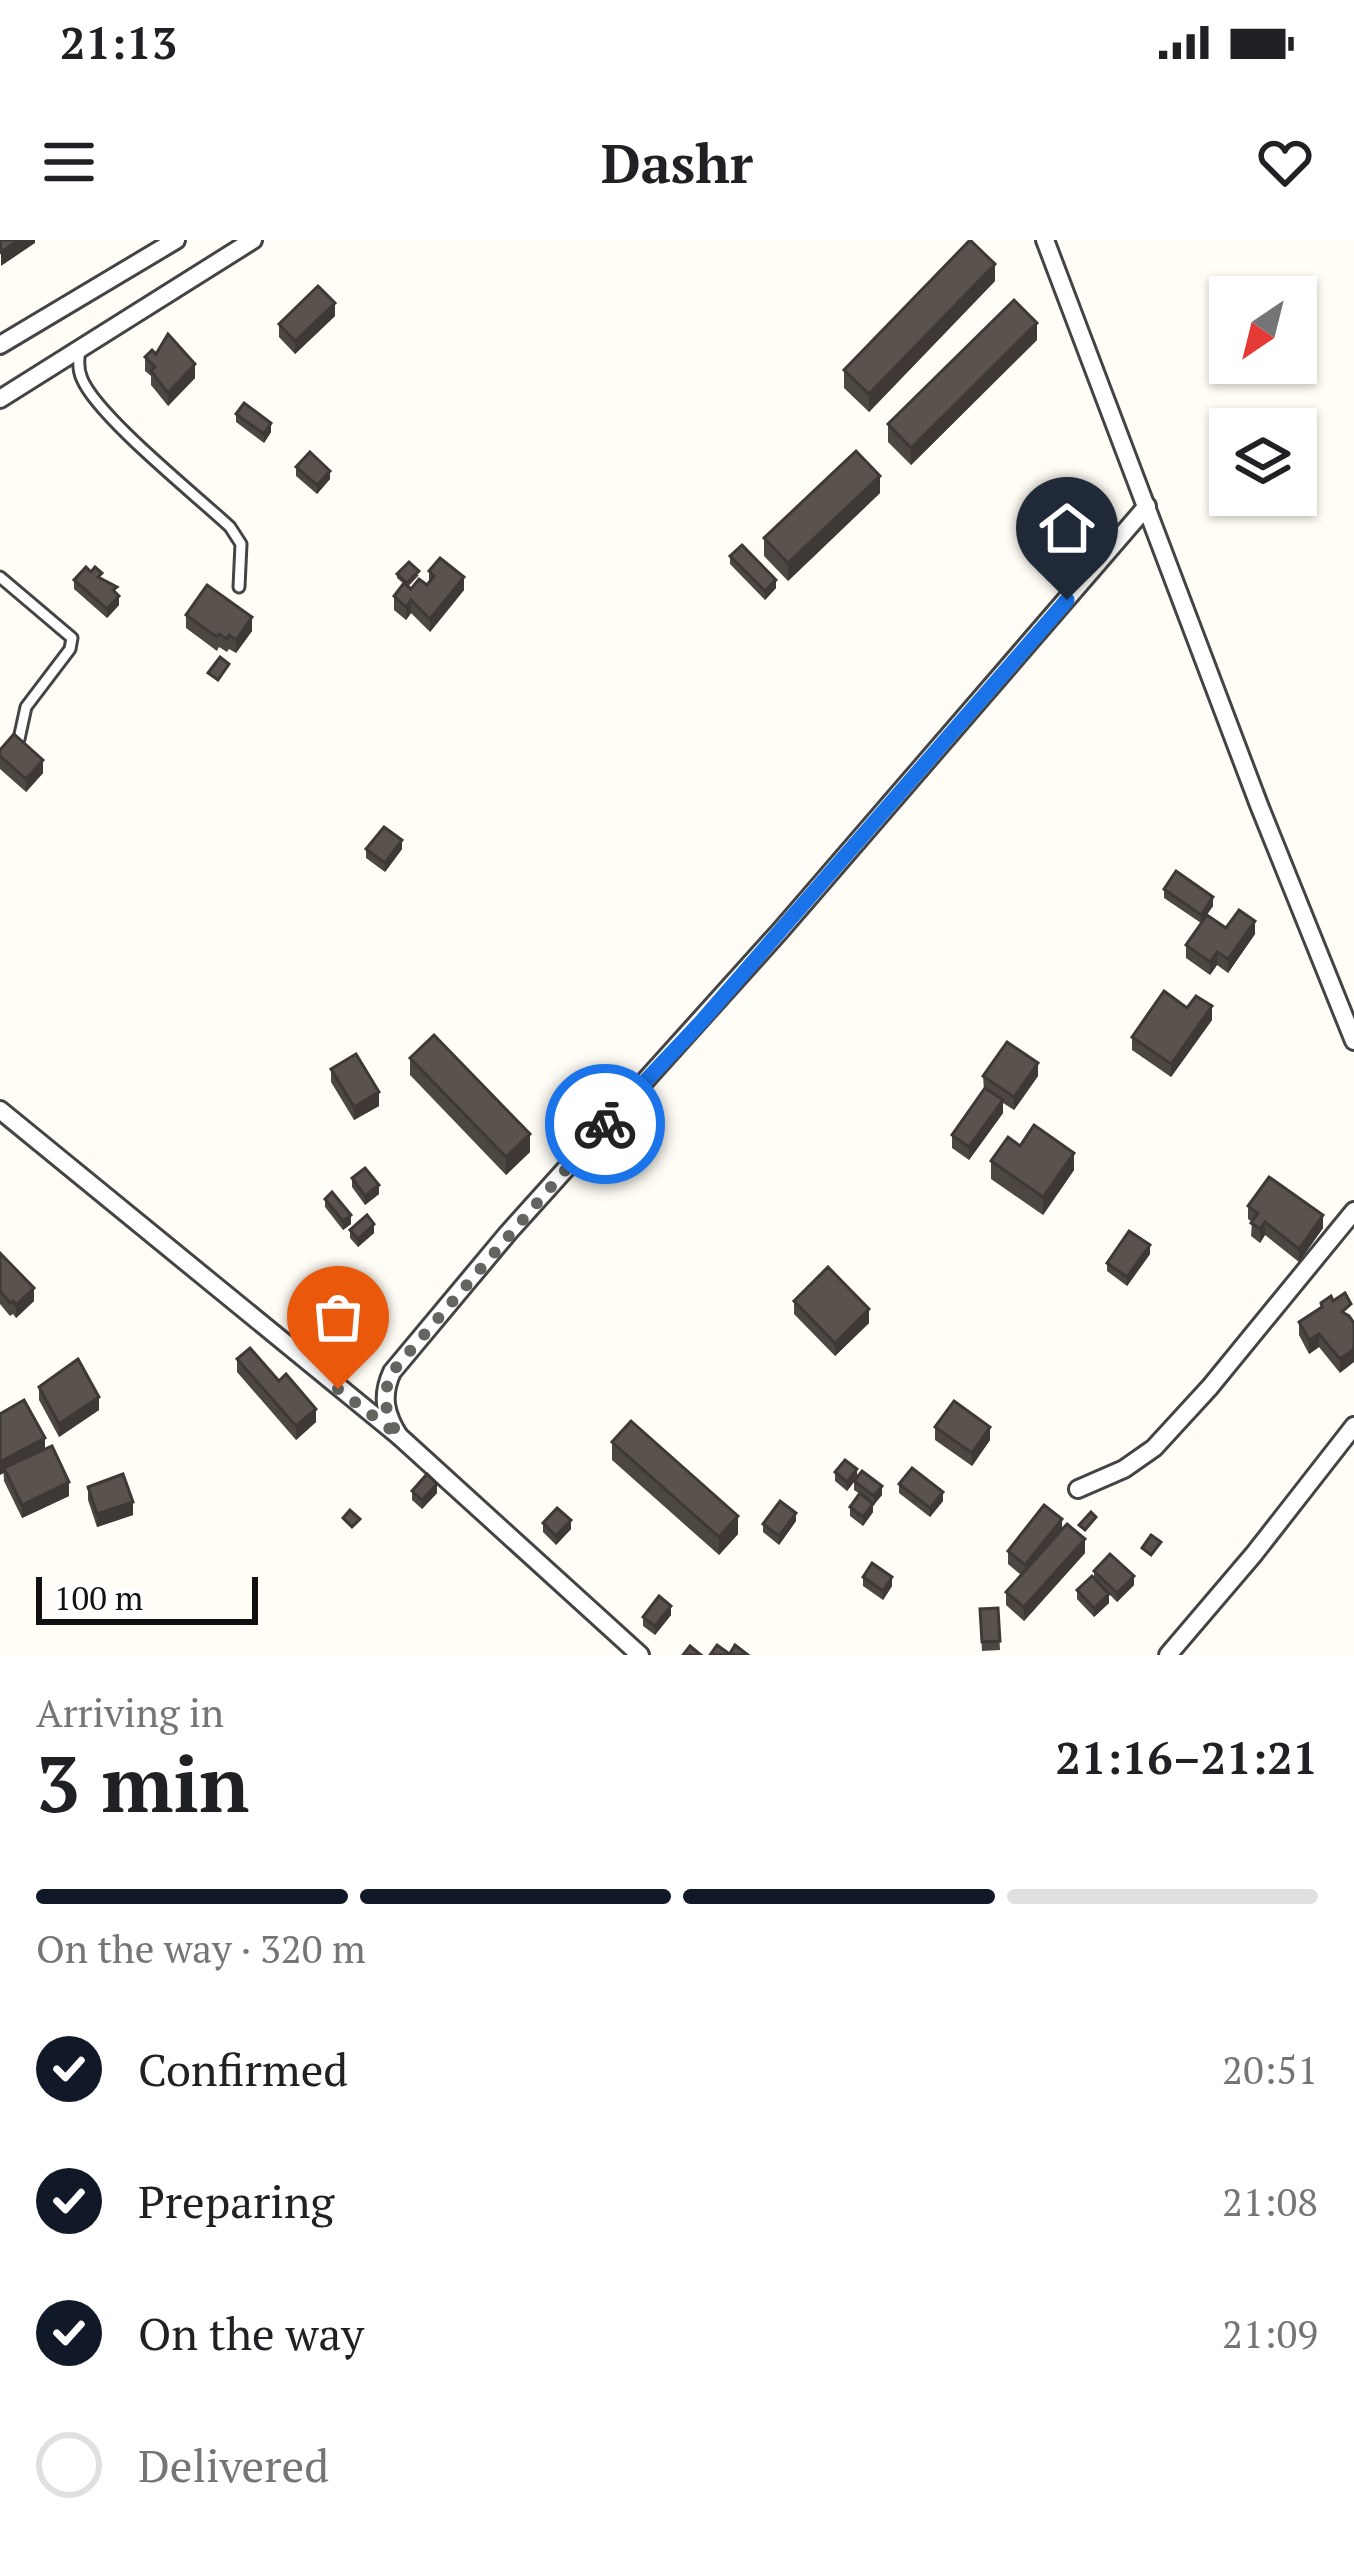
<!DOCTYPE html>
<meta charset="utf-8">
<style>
body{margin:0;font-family:"PT Serif",serif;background:#f2f2f2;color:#202124;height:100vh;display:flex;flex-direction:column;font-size:45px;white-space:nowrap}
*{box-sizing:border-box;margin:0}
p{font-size:39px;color:#757577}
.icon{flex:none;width:66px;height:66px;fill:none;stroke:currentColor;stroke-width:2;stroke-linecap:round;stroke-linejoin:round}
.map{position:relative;height:1415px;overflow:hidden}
.side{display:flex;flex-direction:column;background:#fff;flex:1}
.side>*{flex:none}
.needle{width:78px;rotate:215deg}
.tools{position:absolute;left:1209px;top:36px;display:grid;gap:24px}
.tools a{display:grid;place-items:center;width:108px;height:108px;border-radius:0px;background:#fff;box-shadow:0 3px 9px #0004;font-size:60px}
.scale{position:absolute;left:36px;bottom:30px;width:222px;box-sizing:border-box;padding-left:12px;border:6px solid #111;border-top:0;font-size:33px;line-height:42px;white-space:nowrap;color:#111;-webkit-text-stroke:9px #fff;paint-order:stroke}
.pin{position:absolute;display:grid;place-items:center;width:102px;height:102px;color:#fff;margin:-123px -51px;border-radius:50% 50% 50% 0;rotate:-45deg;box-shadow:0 0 12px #0007}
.pin .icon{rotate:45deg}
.courier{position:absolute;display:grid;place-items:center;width:120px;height:120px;margin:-60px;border:9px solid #1a73e8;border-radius:50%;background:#fff;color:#222;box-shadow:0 3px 15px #0007}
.overview em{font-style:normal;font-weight:600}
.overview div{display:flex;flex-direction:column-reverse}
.overview{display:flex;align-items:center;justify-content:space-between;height:204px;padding:0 36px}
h1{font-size:78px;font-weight:600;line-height:90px}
.bar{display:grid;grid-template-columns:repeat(4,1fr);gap:18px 12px;align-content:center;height:144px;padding:0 36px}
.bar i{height:15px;border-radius:9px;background:#e0e0e0}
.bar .current{background:#111827}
.bar p{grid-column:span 4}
ol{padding:0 36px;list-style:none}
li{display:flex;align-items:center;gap:36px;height:132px}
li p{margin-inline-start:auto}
li .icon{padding:12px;border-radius:50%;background:#111827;color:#fff;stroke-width:4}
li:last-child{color:#757577}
li i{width:66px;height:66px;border:6px solid #e0e0e0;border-radius:50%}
.status{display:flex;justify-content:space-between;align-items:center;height:84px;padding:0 60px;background:#fff;direction:ltr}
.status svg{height:33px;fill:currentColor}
header{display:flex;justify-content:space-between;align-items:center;height:156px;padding:0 36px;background:#fff;font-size:54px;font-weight:600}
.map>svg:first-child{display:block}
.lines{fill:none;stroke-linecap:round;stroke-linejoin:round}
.lane-casing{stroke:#444;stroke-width:15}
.street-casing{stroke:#444;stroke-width:22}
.lane{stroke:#fff;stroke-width:9}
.street{stroke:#fff;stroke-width:16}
.wall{fill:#4d4742}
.shaded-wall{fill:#3f3936}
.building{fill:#5a524d;stroke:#3f3936;stroke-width:3}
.done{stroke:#646461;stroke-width:12;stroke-dasharray:0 21.6}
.route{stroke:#1a73e8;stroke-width:15}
</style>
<div class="status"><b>21:13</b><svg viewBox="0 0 49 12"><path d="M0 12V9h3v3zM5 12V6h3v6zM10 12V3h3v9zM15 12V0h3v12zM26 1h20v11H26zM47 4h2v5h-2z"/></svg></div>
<header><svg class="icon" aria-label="menu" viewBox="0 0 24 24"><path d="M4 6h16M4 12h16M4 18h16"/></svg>Dashr<svg class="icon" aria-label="heart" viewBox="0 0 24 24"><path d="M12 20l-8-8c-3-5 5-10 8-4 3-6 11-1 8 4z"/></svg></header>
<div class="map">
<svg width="1354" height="1415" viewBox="0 0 1354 1415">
<rect width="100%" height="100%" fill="#fffdf5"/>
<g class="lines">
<g class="lane-casing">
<g id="lane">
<path d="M80,111C78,121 78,130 82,139C98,177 196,255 230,287L241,304L239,347"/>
<polyline points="0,337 72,398 70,409 26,467 19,499"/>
</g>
</g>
<g class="street-casing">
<g id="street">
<polyline points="1045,0 1259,565 1354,801"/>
<polyline points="0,105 176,0"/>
<polyline points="0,159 253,0"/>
<polyline points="0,870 399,1196 640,1415"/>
<path d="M399,1196C385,1174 381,1156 392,1132L508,993L780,691L1147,266"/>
<polyline points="1078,1249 1124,1229 1154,1208 1210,1147 1354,971"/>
<polyline points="1168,1415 1254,1314 1354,1186"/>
</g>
</g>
<use href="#lane" class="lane"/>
<use href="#street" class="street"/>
</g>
<g class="wall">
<polygon points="995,41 869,172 844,148 844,130"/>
<polygon points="335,76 295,114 279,97 279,84"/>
<polygon points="1037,100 911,225 888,202 888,184"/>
<polygon points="156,114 195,138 168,166 151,145 151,136 145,131 145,117"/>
<polygon points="236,174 271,192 264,203 236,182"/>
<polygon points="296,227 330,239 317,254 296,236"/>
<polygon points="880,253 788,341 764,316 764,298"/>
<polygon points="730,316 776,348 765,360 730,324"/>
<polygon points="429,331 464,350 430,392 411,373 406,380 394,370 394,356 404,344 397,338 397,334 419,335 408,347 411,349 427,345 429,343"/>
<polygon points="102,338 117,353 119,365 107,378 74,349 74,340"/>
<polygon points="186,375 252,391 236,413 229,409 227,412 219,407 217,411 186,388"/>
<polygon points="0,510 43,533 26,552 0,529"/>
<polygon points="366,609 402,609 385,632 366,618"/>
<polygon points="1164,649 1213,666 1201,683 1164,658"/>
<polygon points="1226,688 1255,694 1228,733 1217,725 1210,735 1186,718 1186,705"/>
<polygon points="1187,768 1212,780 1171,837 1132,810 1132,797"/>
<polygon points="410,818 530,912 506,935 410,835"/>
<polygon points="331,829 379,866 354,880 331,842"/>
<polygon points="983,836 1038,836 1014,870 1003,863 1003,873 969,920 952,908 952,895 984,850"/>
<polygon points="991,921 1074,930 1043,975 991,939"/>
<polygon points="352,938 379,954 365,965 352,947"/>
<polygon points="325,959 351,984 343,990 325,967"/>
<polygon points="1248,966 1323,988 1299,1022 1265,995 1260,1003 1251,996 1252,982 1248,979"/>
<polygon points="350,990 374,993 358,1007 350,998"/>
<polygon points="0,1013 34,1061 16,1078 13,1074 10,1076 0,1064"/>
<polygon points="1150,1014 1127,1046 1107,1031 1107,1023"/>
<polygon points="1345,1053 1340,1133 1319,1107 1309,1114 1299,1095 1299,1082 1321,1068 1321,1063 1333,1061"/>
<polygon points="794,1061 869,1083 835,1116 794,1074"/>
<polygon points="237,1119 316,1182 296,1200 237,1132"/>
<polygon points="39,1147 99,1170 59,1197 39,1160"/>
<polygon points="0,1174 45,1209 69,1256 22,1278 4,1241"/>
<polygon points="935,1187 990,1200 972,1226 935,1200"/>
<polygon points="612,1202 738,1294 719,1315 612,1220"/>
<polygon points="835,1232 857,1237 882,1255 873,1264 873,1272 863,1286 850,1276 850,1267 860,1254 854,1250 854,1242 847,1251 835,1241"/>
<polygon points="899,1244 943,1261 930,1277 899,1253"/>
<polygon points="88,1247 133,1275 97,1287 88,1260"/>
<polygon points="412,1251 437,1253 422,1269 412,1260"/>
<polygon points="796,1281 779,1305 763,1292 763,1284"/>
<polygon points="543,1283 571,1289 556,1305 543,1292"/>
<polygon points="1062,1289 1085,1313 1024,1381 1006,1365 1006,1352 1021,1335 1008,1324 1008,1311"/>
<polygon points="1094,1331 1134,1345 1117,1362 1109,1354 1109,1363 1094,1377 1077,1359 1077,1350 1094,1338"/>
<polygon points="863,1337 892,1346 883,1360 863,1346"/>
<polygon points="998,1368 1000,1410 982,1411 980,1369"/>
<polygon points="671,1375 655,1395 643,1386 643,1377"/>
</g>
<g class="shaded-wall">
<polygon points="19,0 35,0 35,3 1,26 1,12"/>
<polygon points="995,24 995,41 869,172 869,154"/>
<polygon points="335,63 335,76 295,114 295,101"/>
<polygon points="1037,83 1037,100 911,225 911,208"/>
<polygon points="195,124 195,138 168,166 168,153"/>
<polygon points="271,183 271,192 264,203 264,194"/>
<polygon points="330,231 330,239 317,254 317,245"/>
<polygon points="880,236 880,253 788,341 788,323"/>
<polygon points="464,337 464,350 430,392 430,379"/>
<polygon points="776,340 776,348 765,360 765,351"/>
<polygon points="119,356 119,365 107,378 107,369"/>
<polygon points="411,360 411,373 406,380 406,367"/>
<polygon points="252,377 252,391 236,413 236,400"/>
<polygon points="43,520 43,533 26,552 26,539"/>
<polygon points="402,600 402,609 385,632 385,623"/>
<polygon points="1213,657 1213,666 1201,683 1201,675"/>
<polygon points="1255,681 1255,694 1228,733 1228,719"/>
<polygon points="1217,712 1217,725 1210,735 1210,722"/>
<polygon points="1212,766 1212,780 1171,837 1171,824"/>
<polygon points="1038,823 1038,836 1014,870 1014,857"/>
<polygon points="379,852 379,866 354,880 354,867"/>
<polygon points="1003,860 1003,873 969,920 969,907"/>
<polygon points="530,894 530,912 506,935 506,917"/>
<polygon points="1074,913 1074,930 1043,975 1043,957"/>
<polygon points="379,945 379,954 365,965 365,956"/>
<polygon points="351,975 351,984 343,990 343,981"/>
<polygon points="1323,975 1323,988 1299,1022 1299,1009"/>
<polygon points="1265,982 1265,995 1260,1003 1260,989"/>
<polygon points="374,984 374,993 358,1007 358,999"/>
<polygon points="1150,1005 1150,1014 1127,1046 1127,1037"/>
<polygon points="34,1048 34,1061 16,1078 16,1065"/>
<polygon points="869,1069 869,1083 835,1116 835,1103"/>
<polygon points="1319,1094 1319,1107 1309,1114 1309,1100"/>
<polygon points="1354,1109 1354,1122 1340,1133 1340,1119"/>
<polygon points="99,1157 99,1170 59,1197 59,1184"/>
<polygon points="316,1169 316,1182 296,1200 296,1186"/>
<polygon points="990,1187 990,1200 972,1226 972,1213"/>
<polygon points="45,1198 45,1211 4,1228 4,1233 0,1235 0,1222"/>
<polygon points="857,1229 857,1238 847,1251 847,1242"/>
<polygon points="69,1242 69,1256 22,1278 22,1265"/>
<polygon points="437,1244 437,1253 422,1269 422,1260"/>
<polygon points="882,1246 882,1255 874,1265 874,1256"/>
<polygon points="943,1252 943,1261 930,1277 930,1268"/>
<polygon points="133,1262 133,1275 97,1287 97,1274"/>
<polygon points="873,1264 873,1272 863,1286 863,1277"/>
<polygon points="796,1273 796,1281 779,1305 779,1296"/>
<polygon points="738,1276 738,1294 719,1315 719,1297"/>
<polygon points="1062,1279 1062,1293 1025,1338 1025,1325"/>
<polygon points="571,1280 571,1289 556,1305 556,1296"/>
<polygon points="1085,1299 1085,1313 1024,1381 1024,1367"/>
<polygon points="1134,1336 1134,1345 1117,1362 1117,1353"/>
<polygon points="892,1337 892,1346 883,1360 883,1351"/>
<polygon points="1109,1354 1109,1363 1094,1377 1094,1368"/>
<polygon points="671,1366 671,1375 655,1395 655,1386"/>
</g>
<g class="building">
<polygon points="0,0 19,0 1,12"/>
<polygon points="970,0 995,24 869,154 844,130"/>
<polygon points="318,46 335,63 295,101 279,84"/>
<polygon points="1014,60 1037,83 911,208 888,184"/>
<polygon points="168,94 195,124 168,153 151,131 155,127 145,117 152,110 156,114"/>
<polygon points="244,163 271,183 264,194 236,174"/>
<polygon points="856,211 880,236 788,323 764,298"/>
<polygon points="310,212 330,231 317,245 296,227"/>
<polygon points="742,305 776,340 765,351 730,316"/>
<polygon points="440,318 464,337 430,379 411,360 406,367 394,356 404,343 411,349 419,339 427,345 434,336 429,331"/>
<polygon points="409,322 419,331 407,343 397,334"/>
<polygon points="86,327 91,332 95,327 102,333 98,337 117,347 113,350 119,356 107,369 74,340"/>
<polygon points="207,345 252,377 236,400 229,395 227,399 219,394 217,397 186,375"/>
<polygon points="220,417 229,424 218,440 208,433"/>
<polygon points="14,494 43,520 26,539 0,516 0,510"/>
<polygon points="384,587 402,600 385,623 366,609"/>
<polygon points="1176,631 1213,657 1201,675 1164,649"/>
<polygon points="1239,670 1255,681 1228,719 1217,712 1210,722 1186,705 1207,675 1226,688"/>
<polygon points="1164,751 1187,768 1196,756 1212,766 1171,824 1132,797"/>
<polygon points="434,795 530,894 506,917 410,818"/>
<polygon points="1007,802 1038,823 1014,857 983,836"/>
<polygon points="356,814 379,852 354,867 331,829"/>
<polygon points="985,848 1003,860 969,907 952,895"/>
<polygon points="1034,885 1074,913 1043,957 991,921 1008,897 1020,906"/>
<polygon points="365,928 379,945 365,956 352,938"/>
<polygon points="1269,937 1323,975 1299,1009 1265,982 1260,989 1251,983 1258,973 1248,966"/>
<polygon points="332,952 351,975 343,981 325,959"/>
<polygon points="367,975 374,984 358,999 350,990"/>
<polygon points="1129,991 1150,1005 1127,1037 1107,1023"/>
<polygon points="0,1013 34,1048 16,1065 13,1061 10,1063 0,1051"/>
<polygon points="828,1027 869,1069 835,1103 794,1061"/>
<polygon points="1345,1053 1351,1064 1342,1072 1349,1076 1354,1083 1354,1109 1340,1119 1319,1094 1309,1100 1299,1082 1322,1067 1321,1063 1331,1056 1333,1061"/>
<polygon points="250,1108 279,1141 286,1134 316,1169 296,1186 237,1119"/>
<polygon points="78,1119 99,1157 59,1184 39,1147"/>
<polygon points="24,1160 45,1198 0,1222 0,1174"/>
<polygon points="954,1161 990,1187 972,1213 935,1187"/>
<polygon points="631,1181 738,1276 719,1297 612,1202"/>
<polygon points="52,1206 69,1242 22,1265 4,1228"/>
<polygon points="845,1220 857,1229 847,1242 835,1232"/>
<polygon points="912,1228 943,1252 930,1268 899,1244"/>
<polygon points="862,1231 882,1246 874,1256 854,1241"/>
<polygon points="123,1234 133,1262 97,1274 88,1247"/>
<polygon points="427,1234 437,1244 422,1260 412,1251"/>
<polygon points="860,1253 873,1264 863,1277 850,1267"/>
<polygon points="780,1261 796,1273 779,1296 763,1284"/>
<polygon points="1044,1265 1062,1279 1025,1325 1008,1311"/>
<polygon points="557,1268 571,1280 556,1296 543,1283"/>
<polygon points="350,1270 360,1279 352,1287 343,1278"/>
<polygon points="1091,1272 1096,1277 1085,1290 1079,1285"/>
<polygon points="1067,1284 1085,1299 1024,1367 1006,1352"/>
<polygon points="1151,1295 1161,1302 1151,1315 1142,1308"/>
<polygon points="1110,1314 1134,1336 1117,1353 1094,1331"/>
<polygon points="872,1323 892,1337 883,1351 863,1337"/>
<polygon points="1092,1336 1109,1354 1094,1368 1077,1350"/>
<polygon points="659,1356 671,1366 655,1386 643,1377"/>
<polygon points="998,1368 1000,1401 982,1402 980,1369"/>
<polygon points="717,1405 728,1413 726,1415 710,1415"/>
<polygon points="735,1405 748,1415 729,1415"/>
<polygon points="690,1406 701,1415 683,1415"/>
</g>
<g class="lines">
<path class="done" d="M338,1149L399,1196C385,1175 381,1156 392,1132L605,884"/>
<polyline class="route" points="605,884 701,782 1067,360"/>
</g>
</svg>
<div class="tools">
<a><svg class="needle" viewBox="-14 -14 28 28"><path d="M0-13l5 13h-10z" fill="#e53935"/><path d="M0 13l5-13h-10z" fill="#757577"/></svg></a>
<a><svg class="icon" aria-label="layers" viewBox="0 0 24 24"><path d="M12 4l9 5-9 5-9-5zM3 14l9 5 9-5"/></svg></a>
</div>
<div class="scale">100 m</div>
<div class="pin" style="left:338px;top:1149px;background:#ea580c"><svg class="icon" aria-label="bag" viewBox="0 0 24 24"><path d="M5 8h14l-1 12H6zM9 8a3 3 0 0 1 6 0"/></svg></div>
<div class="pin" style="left:1067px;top:360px;background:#1f2937"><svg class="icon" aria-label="home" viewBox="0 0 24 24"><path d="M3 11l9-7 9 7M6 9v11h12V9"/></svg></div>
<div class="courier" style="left:605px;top:884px"><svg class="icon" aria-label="bike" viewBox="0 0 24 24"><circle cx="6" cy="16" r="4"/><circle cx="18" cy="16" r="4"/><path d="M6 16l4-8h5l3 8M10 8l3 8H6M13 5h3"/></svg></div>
</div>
<section class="side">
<div class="overview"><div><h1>3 min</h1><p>Arriving in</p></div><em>21:16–21:21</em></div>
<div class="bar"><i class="current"></i><i class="current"></i><i class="current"></i><i></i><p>On the way · 320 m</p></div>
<ol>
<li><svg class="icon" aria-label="check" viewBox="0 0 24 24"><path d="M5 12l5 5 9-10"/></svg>Confirmed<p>20:51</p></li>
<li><svg class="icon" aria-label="check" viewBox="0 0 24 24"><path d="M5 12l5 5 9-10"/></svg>Preparing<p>21:08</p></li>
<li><svg class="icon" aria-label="check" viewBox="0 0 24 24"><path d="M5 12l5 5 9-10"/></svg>On the way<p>21:09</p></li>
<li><i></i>Delivered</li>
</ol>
</section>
